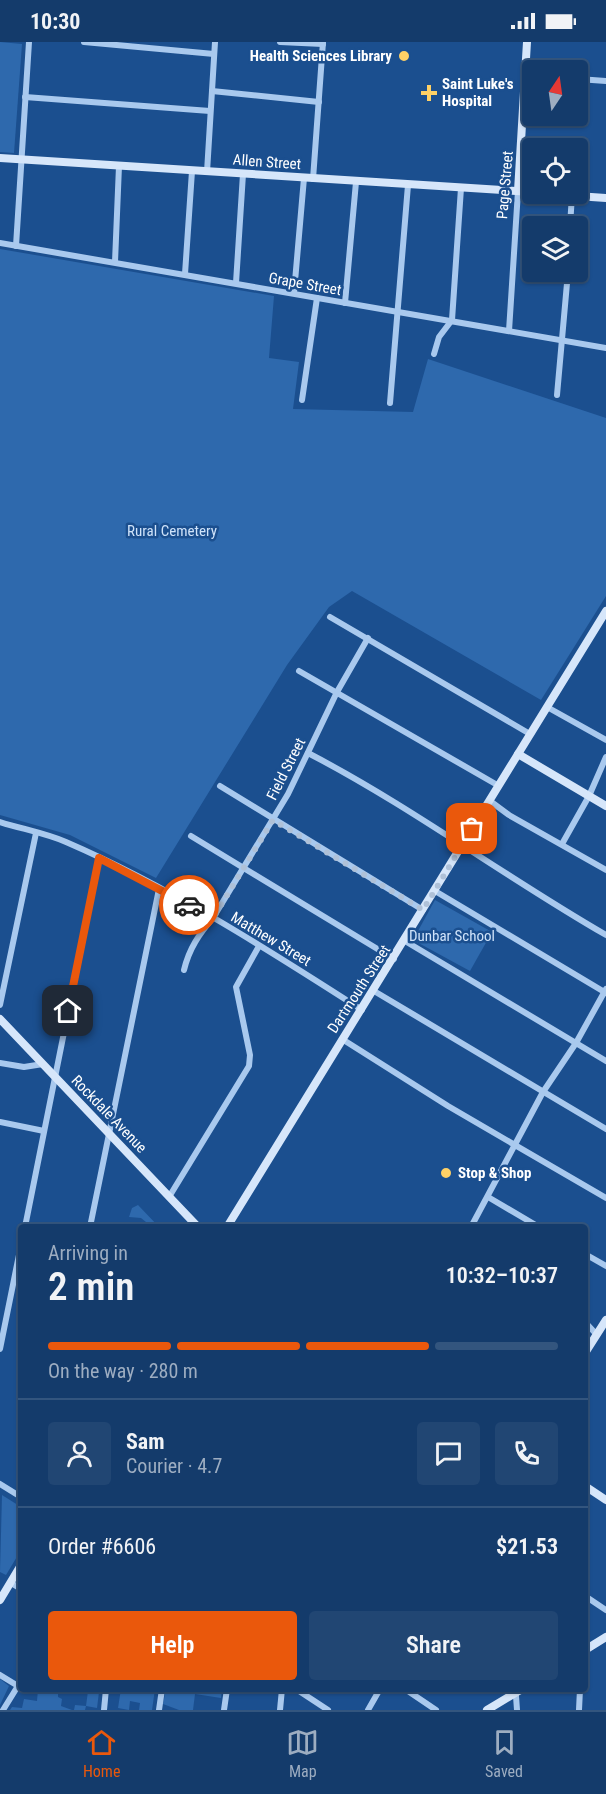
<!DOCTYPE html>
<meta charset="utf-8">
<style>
body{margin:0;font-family:"Roboto Condensed",sans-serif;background:#214673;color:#f1f3f6;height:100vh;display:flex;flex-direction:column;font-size:22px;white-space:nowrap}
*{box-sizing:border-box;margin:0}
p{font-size:20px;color:#9dadc1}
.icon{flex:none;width:33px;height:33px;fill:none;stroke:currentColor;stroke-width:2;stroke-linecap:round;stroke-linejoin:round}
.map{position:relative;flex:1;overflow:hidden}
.side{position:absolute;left:18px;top:1182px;width:570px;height:468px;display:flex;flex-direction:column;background:#143b6b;border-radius:6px;box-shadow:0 2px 4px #0004,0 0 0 2px #33557e}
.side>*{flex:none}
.needle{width:39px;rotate:13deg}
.fabs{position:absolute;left:522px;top:18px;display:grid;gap:12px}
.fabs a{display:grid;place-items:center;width:66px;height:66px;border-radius:6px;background:#143b6b;box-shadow:0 2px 4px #0004,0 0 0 2px #33557e;font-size:30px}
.pin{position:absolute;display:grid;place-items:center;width:51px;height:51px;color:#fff;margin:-26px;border-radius:12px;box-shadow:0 3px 9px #0006}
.courier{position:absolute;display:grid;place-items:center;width:60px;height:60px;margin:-30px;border:4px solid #ea580c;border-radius:50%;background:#fff;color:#222;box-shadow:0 2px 8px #0007}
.head em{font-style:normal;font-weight:600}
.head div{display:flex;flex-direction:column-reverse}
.head{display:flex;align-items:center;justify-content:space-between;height:102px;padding:0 30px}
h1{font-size:39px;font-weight:600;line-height:45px}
.bar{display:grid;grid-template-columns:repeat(4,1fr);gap:9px 6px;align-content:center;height:72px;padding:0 30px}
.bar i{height:8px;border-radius:4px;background:#33557e}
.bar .current{background:#ea580c}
.bar p{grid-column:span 4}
.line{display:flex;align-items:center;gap:15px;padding:0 30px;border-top:2px solid #33557e}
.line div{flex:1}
.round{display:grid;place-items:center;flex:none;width:63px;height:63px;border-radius:6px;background:#214673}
.action{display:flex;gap:12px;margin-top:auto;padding:12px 30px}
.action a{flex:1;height:69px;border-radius:6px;background:#ea580c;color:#fff;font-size:24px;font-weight:600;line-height:69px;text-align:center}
.action a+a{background:#214673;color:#f1f3f6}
.status{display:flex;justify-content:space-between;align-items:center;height:42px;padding:0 30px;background:#143b6b;direction:ltr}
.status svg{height:16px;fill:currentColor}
.dock{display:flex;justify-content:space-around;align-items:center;height:84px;border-top:2px solid #33557e;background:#143b6b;font-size:16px;color:#9dadc1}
.dock a{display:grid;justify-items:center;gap:3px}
.dock .current{color:#ea580c}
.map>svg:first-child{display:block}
.green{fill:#2e69ad}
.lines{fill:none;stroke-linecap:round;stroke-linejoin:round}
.street{stroke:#a9c9ee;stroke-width:6}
.secondary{stroke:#d6e6fa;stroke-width:8}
.done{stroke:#afc1d8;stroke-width:6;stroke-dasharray:0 10.8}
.route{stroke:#ea580c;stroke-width:8}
.poi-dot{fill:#ffd166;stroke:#1b4f8f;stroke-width:2}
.labels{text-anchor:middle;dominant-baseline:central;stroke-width:5;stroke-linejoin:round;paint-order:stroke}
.poi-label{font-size:15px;font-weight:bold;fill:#fff;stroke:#1b4f8f;text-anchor:start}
.street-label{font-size:15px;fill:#fff;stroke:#1b4f8f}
.park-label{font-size:15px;fill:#cfe3fa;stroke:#1b4f8f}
</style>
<div class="status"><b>10:30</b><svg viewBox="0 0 49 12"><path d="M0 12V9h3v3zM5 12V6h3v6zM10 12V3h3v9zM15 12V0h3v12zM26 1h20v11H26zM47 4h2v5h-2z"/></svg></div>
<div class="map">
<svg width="606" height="1668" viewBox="0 0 606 1668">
<rect width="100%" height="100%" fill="#1b4f8f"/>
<g class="green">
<polygon points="0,0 22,2 14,111 0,110"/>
<polygon points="0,207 274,254 269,316 299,320 293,367 413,370 428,317 606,376 606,554 541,658 352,549 329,565 287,623 156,836 70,793 0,773"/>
<polygon points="435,858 492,890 470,929 413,898"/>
<polygon points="138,1163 159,1185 151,1184 141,1176 129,1175 132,1166"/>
<polygon points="2,1453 21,1465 21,1508 6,1533 0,1530"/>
<polygon points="0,1637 9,1644 0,1663"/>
<polygon points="38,1647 58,1647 58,1655 62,1657 61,1664 72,1668 10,1668 12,1665 22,1666 24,1657 37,1659"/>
<polygon points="121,1647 155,1647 152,1668 139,1668 140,1661 130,1659 129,1668 118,1666"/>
<polygon points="166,1647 222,1647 221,1656 195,1652 193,1668 179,1668 163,1662"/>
<polygon points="88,1649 99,1650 97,1666 86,1664 85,1668 74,1668 75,1663 86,1664"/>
</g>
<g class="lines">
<g class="street">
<polyline points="84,0 214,12"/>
<polyline points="280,0 323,2"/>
<polyline points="578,37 606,39"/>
<polyline points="212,49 319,60"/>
<polyline points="25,55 210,69"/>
<polyline points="207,130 215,0"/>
<polyline points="313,137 323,0"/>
<polyline points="570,184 572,153"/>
<polyline points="0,201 606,306"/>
<polyline points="16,204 29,0"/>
<polyline points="115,220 119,124"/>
<polyline points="185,232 192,129"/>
<polyline points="236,241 243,132"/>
<polyline points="294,251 304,136"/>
<polyline points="345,261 356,140"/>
<polyline points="509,289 518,149"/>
<polyline points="434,312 439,295 452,278 461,146"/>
<polyline points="557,353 568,230"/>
<polyline points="302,358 317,256"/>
<polyline points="390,361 408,143"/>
<polyline points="330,575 530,692"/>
<polyline points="299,629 499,744"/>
<polyline points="547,665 606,698"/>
<path d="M308,711C412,765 505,835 606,893"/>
<polyline points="220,744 423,868"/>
<polyline points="490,759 509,773 606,828"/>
<path d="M0,780C22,787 45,791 66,800C170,845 267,907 362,968"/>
<polyline points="191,794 394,917"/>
<polyline points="562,802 589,754 606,715"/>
<polyline points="435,849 606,951"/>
<polyline points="405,899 606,1019"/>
<path d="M184,928C189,907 199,892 213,876L288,752L337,650L368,596"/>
<polyline points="374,949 606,1087"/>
<polyline points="0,963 36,791"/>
<polyline points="342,997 448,1064 606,1156"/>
<polyline points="0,1021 24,1025 43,1022"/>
<polyline points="0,1080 44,1089"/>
<polyline points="169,1155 249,1024 250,1013 236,945 259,904"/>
<polyline points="488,1155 539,1185"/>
<polyline points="25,1185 99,816"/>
<polyline points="90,1185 159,847"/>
<polyline points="471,1185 543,1050 576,1001 606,947"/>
<polyline points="585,1212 606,1224"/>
<polyline points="585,1280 597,1293"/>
<polyline points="0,1307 21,1203"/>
<polyline points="0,1442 21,1455"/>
<polyline points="11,1541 21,1547"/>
<polyline points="585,1554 606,1568"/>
<polyline points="0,1633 18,1644"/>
<polyline points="296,1647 328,1668"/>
<polyline points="405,1647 436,1668"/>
<polyline points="512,1647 516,1654 517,1668"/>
<polyline points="3,1668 21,1639"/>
<polyline points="104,1668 106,1647"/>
<polyline points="159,1668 162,1647"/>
<polyline points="224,1668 227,1647"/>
<polyline points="280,1668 282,1647"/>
<polyline points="368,1668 380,1647"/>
<polyline points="579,1668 580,1647"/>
</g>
<g class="secondary">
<polyline points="0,116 532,150"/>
<polyline points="518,149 527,0"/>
<polyline points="547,152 606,156"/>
<polyline points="518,712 606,764"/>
<polyline points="0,977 198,1185"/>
<polyline points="227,1185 606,569"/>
<polyline points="585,1311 606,1278"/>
<polyline points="585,1444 606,1458"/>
<polyline points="0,1558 21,1523"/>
<polyline points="585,1608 606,1595"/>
<polyline points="487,1668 522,1647"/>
</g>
</g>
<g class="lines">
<polyline class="done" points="189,863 213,876 273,778 423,868 472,787"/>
<polyline class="route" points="68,969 99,816 189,863"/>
</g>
<g class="poi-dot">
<circle cx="404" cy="14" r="6"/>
<path d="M426 42h6v6h6v6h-6v6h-6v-6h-6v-6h6z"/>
<circle cx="446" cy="1131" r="6"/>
</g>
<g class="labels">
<g class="poi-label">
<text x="392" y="14" text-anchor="end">Health Sciences Library</text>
<text x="442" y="42">Saint Luke's<tspan x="442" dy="17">Hospital</tspan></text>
<text x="458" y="1131">Stop &amp; Shop</text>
</g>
<g class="street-label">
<text transform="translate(267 120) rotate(4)">Allen Street</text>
<text transform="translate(505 143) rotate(-85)">Page Street</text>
<text transform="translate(305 242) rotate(10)">Grape Street</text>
<text transform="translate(286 727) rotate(-63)">Field Street</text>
<text transform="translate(271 897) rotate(31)">Matthew Street</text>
<text transform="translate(359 947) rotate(-57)">Dartmouth Street</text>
<text transform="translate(109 1072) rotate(46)">Rockdale Avenue</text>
</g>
<g class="park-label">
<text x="172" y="489">Rural Cemetery</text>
<text x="452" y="894">Dunbar School</text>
</g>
</g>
</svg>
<div class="fabs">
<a><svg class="needle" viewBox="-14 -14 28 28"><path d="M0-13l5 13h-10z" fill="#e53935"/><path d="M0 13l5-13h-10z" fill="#9dadc1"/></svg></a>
<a><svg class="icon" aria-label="locate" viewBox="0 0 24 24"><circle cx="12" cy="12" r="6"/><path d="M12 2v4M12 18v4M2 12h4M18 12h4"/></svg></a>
<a><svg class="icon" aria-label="layers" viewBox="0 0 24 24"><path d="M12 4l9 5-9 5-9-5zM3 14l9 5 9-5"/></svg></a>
</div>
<div class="pin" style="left:472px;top:787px;background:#ea580c"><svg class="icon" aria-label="bag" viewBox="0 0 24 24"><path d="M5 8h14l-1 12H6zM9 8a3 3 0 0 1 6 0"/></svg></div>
<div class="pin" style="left:68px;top:969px;background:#1f2937"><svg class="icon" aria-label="home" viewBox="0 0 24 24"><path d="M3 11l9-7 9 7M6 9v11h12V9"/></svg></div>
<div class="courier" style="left:189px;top:863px"><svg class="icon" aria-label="car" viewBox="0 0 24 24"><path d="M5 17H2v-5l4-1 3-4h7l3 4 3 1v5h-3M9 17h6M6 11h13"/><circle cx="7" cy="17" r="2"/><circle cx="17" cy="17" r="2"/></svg></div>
<section class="side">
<div class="head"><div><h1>2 min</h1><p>Arriving in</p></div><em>10:32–10:37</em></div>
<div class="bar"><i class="current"></i><i class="current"></i><i class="current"></i><i></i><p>On the way · 280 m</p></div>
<div class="line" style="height:108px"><a class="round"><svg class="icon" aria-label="person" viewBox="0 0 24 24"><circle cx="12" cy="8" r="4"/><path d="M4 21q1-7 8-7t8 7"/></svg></a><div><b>Sam</b><p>Courier · 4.7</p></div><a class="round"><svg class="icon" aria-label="chat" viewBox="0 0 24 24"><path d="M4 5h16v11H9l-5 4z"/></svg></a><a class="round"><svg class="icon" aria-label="phone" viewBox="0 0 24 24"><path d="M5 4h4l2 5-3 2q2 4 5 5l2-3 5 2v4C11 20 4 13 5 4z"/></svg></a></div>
<div class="line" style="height:78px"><div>Order #6606</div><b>$21.53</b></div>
<div class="action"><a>Help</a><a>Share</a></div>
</section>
</div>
<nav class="dock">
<a class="current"><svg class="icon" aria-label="home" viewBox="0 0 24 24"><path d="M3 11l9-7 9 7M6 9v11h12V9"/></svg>Home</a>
<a><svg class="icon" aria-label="map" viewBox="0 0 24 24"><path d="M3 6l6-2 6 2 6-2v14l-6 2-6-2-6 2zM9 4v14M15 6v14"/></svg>Map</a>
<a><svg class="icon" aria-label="saved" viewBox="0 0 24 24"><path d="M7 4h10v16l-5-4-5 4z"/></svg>Saved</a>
</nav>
